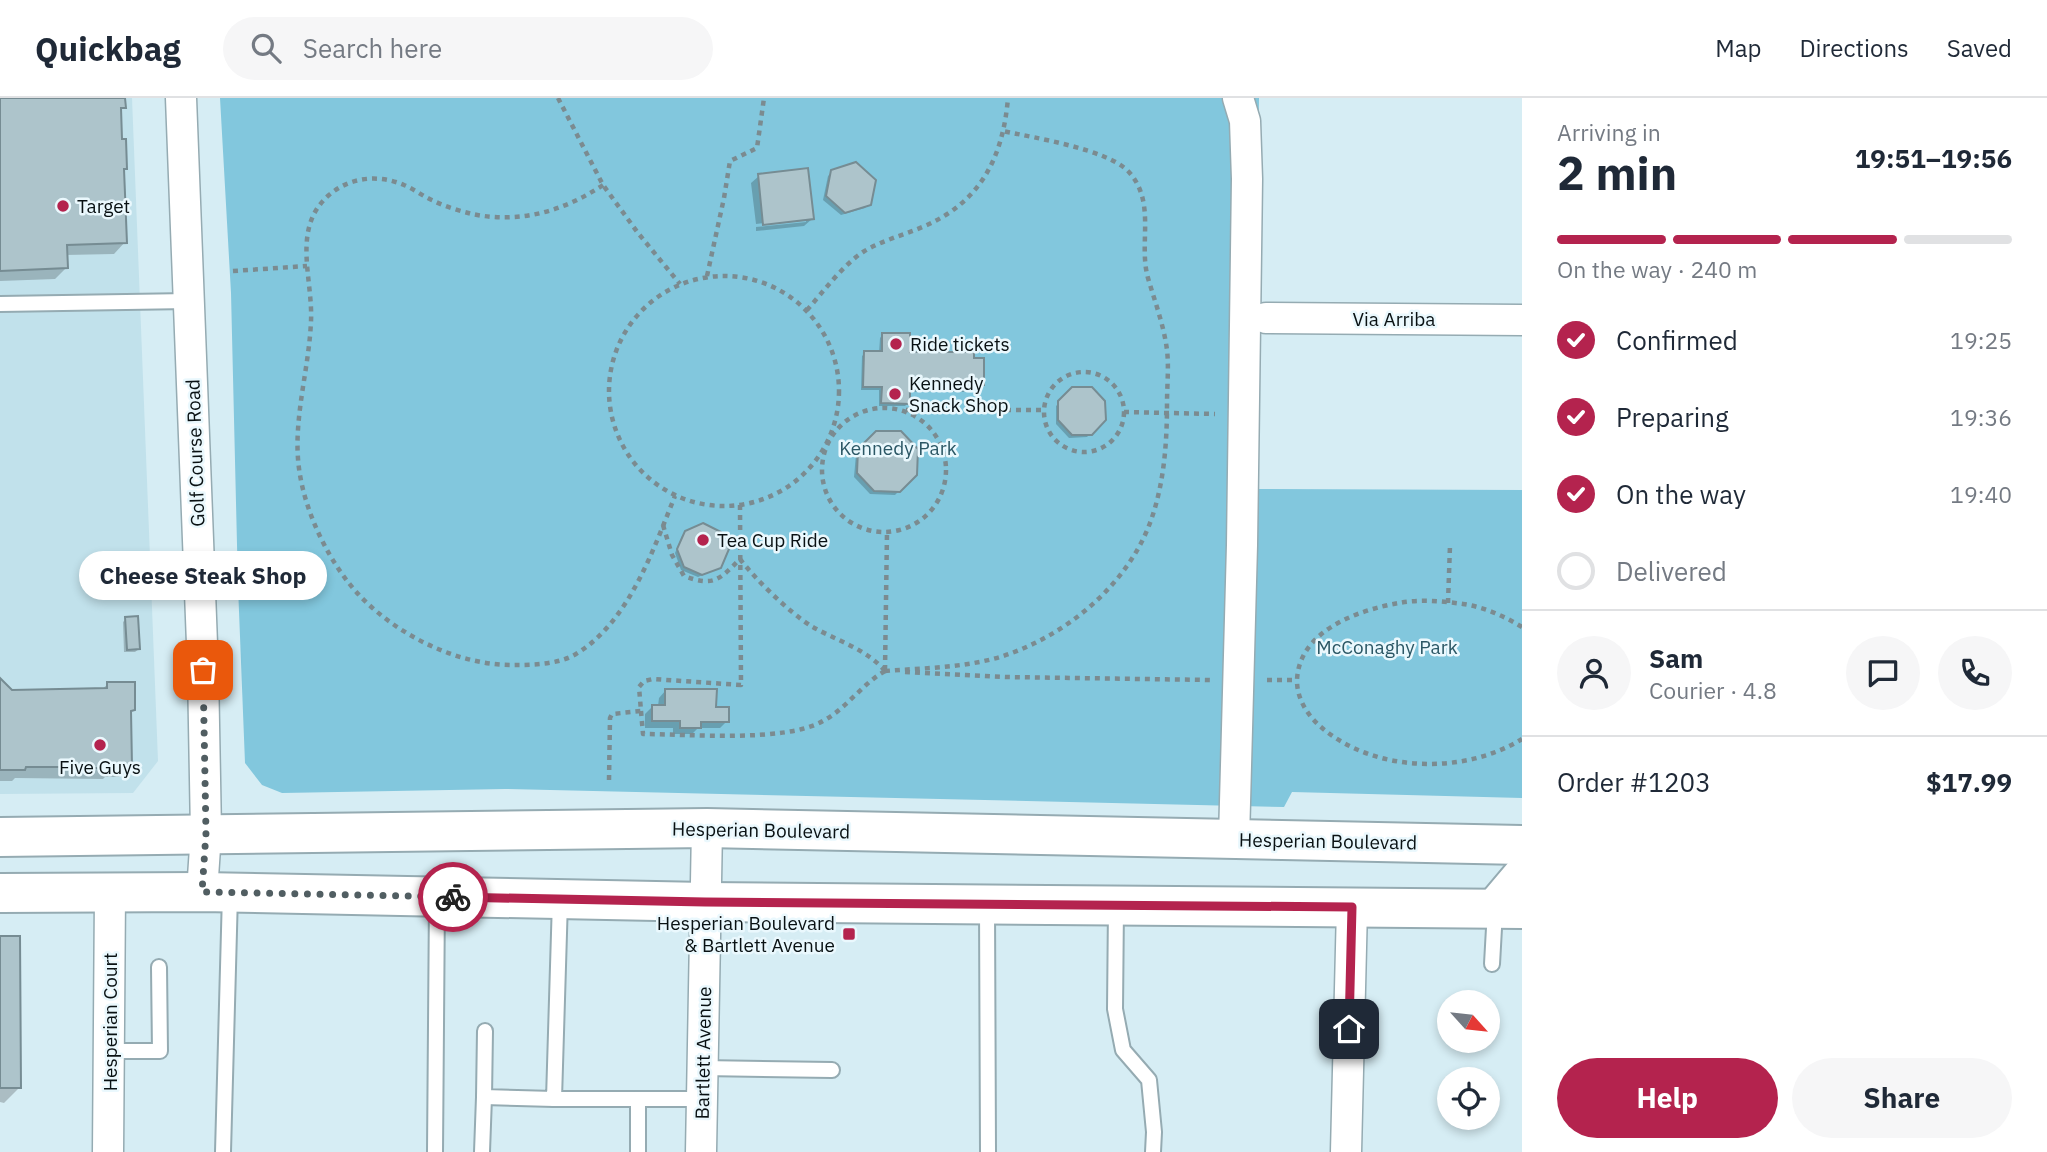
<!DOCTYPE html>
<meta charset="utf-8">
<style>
body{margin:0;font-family:"IBM Plex Sans",sans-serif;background:#f6f6f7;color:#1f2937;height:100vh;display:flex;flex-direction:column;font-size:26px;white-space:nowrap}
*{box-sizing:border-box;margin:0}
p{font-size:23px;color:#747a83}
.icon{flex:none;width:38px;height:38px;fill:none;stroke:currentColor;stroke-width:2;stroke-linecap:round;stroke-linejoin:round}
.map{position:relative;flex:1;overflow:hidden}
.sheet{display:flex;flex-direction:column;background:#fff;width:525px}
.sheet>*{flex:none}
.needle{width:46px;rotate:117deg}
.buttons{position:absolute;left:1437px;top:892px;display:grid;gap:14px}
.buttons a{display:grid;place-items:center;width:63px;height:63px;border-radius:50%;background:#fff;box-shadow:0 4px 10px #0003;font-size:35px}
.pin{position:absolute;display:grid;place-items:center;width:60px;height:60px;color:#fff;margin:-30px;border-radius:14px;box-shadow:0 4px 10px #0006}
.courier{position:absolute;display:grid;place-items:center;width:70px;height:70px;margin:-35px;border:5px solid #b4234e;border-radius:50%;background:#fff;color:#222;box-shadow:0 2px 9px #0007}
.bubble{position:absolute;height:49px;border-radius:24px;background:#fff;box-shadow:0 4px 10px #0003;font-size:23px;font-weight:700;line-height:49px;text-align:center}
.overview em{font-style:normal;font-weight:700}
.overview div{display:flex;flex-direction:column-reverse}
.overview{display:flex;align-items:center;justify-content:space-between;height:119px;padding:0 35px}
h1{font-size:46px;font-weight:700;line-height:52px}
.bar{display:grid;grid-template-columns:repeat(4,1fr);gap:10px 7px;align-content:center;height:84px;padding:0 35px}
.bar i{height:9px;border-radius:5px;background:#e0e1e3}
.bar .current{background:#b4234e}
.bar p{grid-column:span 4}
.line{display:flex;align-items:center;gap:18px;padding:0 35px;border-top:2px solid #e0e1e3}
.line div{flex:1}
.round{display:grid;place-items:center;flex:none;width:74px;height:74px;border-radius:37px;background:#f6f6f7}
ol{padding:0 35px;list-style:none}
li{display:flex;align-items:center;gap:21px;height:77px}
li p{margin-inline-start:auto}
li .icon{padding:7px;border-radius:50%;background:#b4234e;color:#fff;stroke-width:4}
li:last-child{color:#747a83}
li i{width:38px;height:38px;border:4px solid #e0e1e3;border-radius:50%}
.button{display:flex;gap:14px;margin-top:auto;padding:14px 35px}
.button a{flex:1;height:80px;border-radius:42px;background:#b4234e;color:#fff;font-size:28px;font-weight:700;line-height:80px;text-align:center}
.button a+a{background:#f6f6f7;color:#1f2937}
header{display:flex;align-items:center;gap:42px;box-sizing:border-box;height:98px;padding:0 35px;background:#fff;border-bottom:2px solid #e0e1e3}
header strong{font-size:33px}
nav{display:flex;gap:38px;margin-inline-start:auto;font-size:24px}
.search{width:490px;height:63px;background:#f6f6f7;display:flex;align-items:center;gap:18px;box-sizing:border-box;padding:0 24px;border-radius:38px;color:#747a83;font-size:26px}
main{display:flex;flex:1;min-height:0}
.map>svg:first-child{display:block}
.built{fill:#c1e1eb}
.green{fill:#82c7dd}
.shadow{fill:#0003}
.building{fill:#adc4cb;stroke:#768c93;stroke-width:2}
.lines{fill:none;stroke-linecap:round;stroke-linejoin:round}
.lane-casing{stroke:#95abb2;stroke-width:18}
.street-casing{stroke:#95abb2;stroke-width:33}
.primary-casing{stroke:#95abb2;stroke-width:42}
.path{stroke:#7b8b90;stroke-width:4.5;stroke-dasharray:5 5;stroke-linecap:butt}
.lane{stroke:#fff;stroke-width:14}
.street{stroke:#fff;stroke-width:30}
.primary{stroke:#fff;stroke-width:38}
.done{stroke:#515e62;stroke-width:7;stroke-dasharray:0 12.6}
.route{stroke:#b4234e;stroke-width:9}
.poi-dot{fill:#b4234e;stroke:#eaf8fd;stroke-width:2.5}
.labels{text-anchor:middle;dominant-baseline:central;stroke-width:5;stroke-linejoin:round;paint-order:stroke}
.poi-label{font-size:19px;fill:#091113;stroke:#eaf8fd;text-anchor:start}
.street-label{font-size:19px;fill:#091113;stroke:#eaf8fd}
.park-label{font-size:19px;fill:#2b5765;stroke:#eaf8fd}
</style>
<header>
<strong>Quickbag</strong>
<div class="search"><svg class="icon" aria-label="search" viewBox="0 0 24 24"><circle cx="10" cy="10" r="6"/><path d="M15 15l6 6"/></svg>Search here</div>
<nav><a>Map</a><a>Directions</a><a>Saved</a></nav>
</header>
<main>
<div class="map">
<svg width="1522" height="1054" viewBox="0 0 1522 1054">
<rect width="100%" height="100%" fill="#d6edf4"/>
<polygon class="built" points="0,0 132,0 158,663 133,695 0,696"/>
<polygon class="green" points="220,0 1259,0 1254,391 1522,392 1522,700 1292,694 1284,709 505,691 282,695 262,687 245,665 238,488 231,195"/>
<g class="shadow">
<polygon points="0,0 124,0 124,9 120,13 121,43 126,70 122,73 125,144 114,156 65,157 66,170 55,181 0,183"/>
<polygon points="832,74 869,106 865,110 841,117 823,102 828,78"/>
<polygon points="759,78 812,121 804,128 756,133 756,129 806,124 806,120 756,126 751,85"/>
<polygon points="883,236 909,255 982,287 979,290 971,290 968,294 908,294 908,305 905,308 879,308 879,292 861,292 862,258 865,255 879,255 880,240"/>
<polygon points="1073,291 1104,322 1087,339 1069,340 1056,326 1056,308"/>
<polygon points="877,334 916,376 895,397 870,396 854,379 856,356"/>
<polygon points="686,434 719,469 715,472 698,479 681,472 675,455 682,438"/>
<polygon points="126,521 139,551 135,554 124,554 123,524"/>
<polygon points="0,583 11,593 101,592 108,586 134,612 129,616 130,667 119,679 105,679 103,681 15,680 12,683 0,683"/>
<polygon points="666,592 727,623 720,630 698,630 692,636 673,636 673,630 645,630 645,616 653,608 658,608 659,600"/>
<polygon points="0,840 19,990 4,1005 0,1004"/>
</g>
<g class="building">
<polygon points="0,0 125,0 126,10 121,10 122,41 126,41 127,71 124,71 127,145 67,147 68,170 0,173"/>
<polygon points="856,64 876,82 871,107 845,115 826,98 831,72"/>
<polygon points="808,70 814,121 763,127 758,76"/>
<polygon points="882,235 910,235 910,254 974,254 974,260 984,260 984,287 973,287 973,292 910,291 910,306 881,305 882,289 863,289 864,253 882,253"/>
<polygon points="1072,289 1092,289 1105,303 1106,322 1092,337 1072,337 1058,322 1058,303"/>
<polygon points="876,333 901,333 918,351 917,377 900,394 874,393 857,375 858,351"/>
<polygon points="703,425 721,434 729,451 721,470 702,477 684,469 677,451 685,433"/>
<polygon points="138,518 140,551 127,552 125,519"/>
<polygon points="0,580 12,592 107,590 107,584 135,584 135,612 131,613 132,668 81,671 81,669 26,669 25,672 0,672"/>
<polygon points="665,591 717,591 716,609 729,609 729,624 701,624 701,630 680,630 680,623 652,623 652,607 665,607"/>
<polygon points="0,838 20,838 21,990 0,990"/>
</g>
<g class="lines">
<g class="lane-casing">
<g id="lane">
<polyline points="0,206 189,203"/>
<polyline points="987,807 988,1054"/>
<polyline points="1116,808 1115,911 1123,952 1149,982 1154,1034 1153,1054"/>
<polyline points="1492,866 1495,812"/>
<polyline points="485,933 484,999 554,1001 560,802"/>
<polyline points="110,953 160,953 159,869"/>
<polyline points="702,970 832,972"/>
<polyline points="554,1001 638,1001 638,1054"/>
<polyline points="638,1001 702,1001"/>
<polyline points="223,1054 230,796"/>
<polyline points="435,1054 437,800"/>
<polyline points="482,1054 484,999"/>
</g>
</g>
<g class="street-casing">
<g id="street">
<polyline points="181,0 203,572 206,735 202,794"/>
<polyline points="1266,220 1522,222"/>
<polyline points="1234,741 1242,447 1247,81 1245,23 1238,0"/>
<polyline points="108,1054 110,795"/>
<polyline points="701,1054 707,730"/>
<polyline points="1346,1054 1352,809"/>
</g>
</g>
<g class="primary-casing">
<g id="primary">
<polyline points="0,739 707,730 1522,747"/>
<polyline points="0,795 202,794 705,804 1522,811"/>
<polyline points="1495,810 1522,778"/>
</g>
</g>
<g class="path">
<polyline points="558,0 603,87 638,135 680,186"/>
<path d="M603,87C564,113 520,126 472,116C460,113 446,109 434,103C424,99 414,91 404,87C378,76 350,79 329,97C291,130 313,180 311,223C309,274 291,326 300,377C307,419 331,468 361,499C399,538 459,568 515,567C535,567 559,566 576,556C629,524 653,452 675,398"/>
<polyline points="233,173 307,168"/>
<polyline points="707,178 724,100 730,63 757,50 764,0"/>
<circle cx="724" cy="293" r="115"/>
<path d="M807,212C823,194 843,167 863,154C882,142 905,137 927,127C982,102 1003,58 1008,0"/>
<circle cx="1084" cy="314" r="40"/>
<circle cx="884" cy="372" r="62"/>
<polyline points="906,312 1044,312"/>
<polyline points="1124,314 1215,316"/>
<path d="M663,427L672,457L684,478C714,489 719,482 740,461C756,482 789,514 811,528C835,542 867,551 885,573"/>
<polyline points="1448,505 1450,447"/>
<path d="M1522,529C1504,518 1484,509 1463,506C1442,503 1419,501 1399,505C1358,512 1298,533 1297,583C1297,601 1308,618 1321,629C1374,675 1464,677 1522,641"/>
<polyline points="885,572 887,434"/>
<path d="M885,573C923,570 962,570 1000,559C1064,539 1126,489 1150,425C1164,387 1167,346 1167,305C1167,288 1169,269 1167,252C1164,228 1155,204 1148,180C1138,145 1157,104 1128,73C1106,51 1035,40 1003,33"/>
<polyline points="905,574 1006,579 1211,582"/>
<polyline points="1267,582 1297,582"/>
<path d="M641,613L643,636C688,636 785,645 823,623C847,610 862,586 885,573"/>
<polyline points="609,682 610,620 612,616 641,613 639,589 644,583 653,581 741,587 740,407"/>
</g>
<use href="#lane" class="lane"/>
<use href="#street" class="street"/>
<use href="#primary" class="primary"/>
</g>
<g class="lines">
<polyline class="done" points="203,572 206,735 202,794 453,799"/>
<polyline class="route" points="453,799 705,804 1352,809 1349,931"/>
</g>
<g class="poi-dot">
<circle cx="63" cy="108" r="7"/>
<circle cx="896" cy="246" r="7"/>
<circle cx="895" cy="296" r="7"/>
<circle cx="703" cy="442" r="7"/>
<circle cx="100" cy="647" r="7"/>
<rect x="842" y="829" width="14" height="14" rx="3.5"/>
</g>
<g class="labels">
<g class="poi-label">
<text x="77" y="108">Target</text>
<text x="910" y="246">Ride tickets</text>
<text x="909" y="285">Kennedy<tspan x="909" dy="22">Snack Shop</tspan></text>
<text x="717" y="442">Tea Cup Ride</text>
<text x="100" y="669" text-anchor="middle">Five Guys</text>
<text x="835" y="825" text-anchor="end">Hesperian Boulevard<tspan x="835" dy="22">&amp; Bartlett Avenue</tspan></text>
</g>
<g class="street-label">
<text x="1394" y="221">Via Arriba</text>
<text transform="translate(195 355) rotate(-92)">Golf Course Road</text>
<text transform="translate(761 732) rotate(1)">Hesperian Boulevard</text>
<text transform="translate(1328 743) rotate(1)">Hesperian Boulevard</text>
<text transform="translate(110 924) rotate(-90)">Hesperian Court</text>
<text transform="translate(703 955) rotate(-89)">Bartlett Avenue</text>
</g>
<g class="park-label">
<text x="898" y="350">Kennedy Park</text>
<text x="1387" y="549">McConaghy Park</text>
</g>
</g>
</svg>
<div class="buttons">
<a><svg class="needle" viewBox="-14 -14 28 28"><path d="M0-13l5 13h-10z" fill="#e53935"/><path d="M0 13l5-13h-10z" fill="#747a83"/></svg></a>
<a><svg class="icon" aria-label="locate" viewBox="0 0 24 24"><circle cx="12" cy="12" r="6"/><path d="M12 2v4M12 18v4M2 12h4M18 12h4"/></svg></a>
</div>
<div class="pin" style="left:203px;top:572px;background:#ea580c"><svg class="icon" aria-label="bag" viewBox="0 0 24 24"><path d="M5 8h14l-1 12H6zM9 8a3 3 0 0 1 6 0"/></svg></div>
<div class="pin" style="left:1349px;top:931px;background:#1f2937"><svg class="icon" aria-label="home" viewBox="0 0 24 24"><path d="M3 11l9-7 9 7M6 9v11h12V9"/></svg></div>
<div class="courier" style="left:453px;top:799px"><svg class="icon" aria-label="bike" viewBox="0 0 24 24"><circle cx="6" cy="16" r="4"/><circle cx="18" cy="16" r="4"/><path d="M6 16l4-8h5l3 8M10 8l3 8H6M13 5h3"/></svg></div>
<div class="bubble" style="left:79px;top:453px;width:248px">Cheese Steak Shop</div>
</div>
<section class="sheet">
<div class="overview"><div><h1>2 min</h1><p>Arriving in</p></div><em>19:51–19:56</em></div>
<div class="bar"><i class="current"></i><i class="current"></i><i class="current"></i><i></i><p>On the way · 240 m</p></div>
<ol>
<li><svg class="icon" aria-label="check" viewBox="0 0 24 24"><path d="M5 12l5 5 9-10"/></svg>Confirmed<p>19:25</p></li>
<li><svg class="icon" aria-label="check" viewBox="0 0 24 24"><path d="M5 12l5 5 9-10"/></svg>Preparing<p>19:36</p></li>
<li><svg class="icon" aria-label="check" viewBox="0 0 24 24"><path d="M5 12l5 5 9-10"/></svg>On the way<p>19:40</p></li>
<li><i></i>Delivered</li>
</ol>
<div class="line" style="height:126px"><a class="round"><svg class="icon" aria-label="person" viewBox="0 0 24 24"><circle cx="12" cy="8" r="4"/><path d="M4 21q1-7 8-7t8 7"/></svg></a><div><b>Sam</b><p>Courier · 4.8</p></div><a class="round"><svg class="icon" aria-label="chat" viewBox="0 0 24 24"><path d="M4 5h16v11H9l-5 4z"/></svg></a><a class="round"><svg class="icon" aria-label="phone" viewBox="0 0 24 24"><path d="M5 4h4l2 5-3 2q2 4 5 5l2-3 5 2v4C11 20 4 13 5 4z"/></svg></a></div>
<div class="line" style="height:91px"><div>Order #1203</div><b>$17.99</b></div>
<div class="button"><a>Help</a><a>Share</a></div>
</section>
</main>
